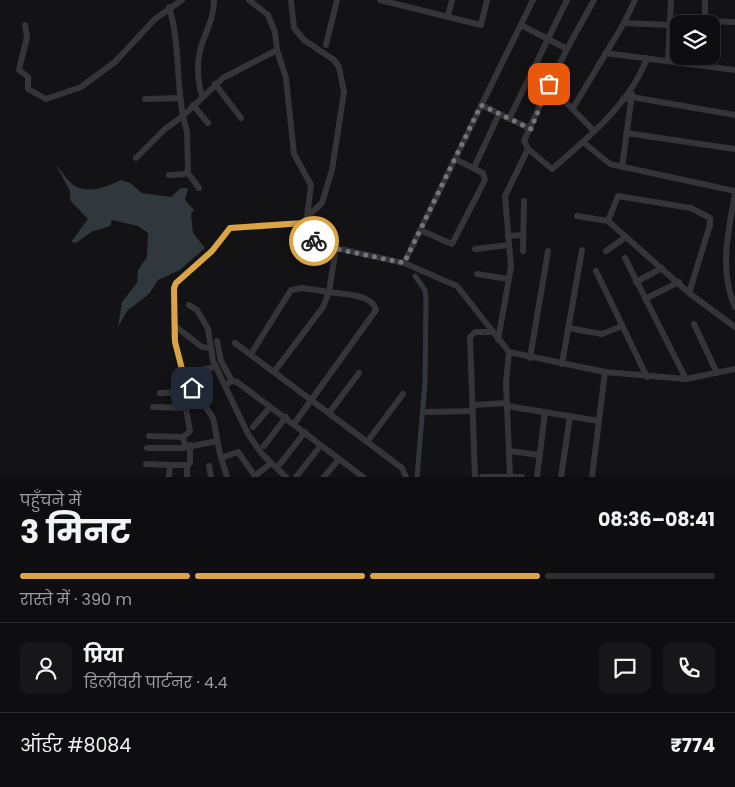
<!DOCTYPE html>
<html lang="hi">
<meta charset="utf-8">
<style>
body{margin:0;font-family:Poppins,"Noto Sans Devanagari",sans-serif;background:#171719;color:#f1f3f6;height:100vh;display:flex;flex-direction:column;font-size:19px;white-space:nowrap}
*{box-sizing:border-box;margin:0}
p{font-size:16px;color:#9b9c9f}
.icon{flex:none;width:28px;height:28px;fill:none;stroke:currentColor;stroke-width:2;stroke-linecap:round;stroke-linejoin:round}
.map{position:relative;height:477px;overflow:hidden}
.side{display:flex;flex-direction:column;background:#0e0e10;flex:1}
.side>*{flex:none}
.fabs{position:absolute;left:670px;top:15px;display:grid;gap:10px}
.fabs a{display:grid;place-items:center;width:50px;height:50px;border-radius:10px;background:#0e0e10;box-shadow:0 2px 8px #0003,0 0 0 1px #2e2e30;font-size:25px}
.pin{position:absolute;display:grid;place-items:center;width:42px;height:42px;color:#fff;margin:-21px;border-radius:10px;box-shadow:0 2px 8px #0006}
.courier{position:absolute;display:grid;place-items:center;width:50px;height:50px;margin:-25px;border:4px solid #dba545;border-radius:50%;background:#fff;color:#222;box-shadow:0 1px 6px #0007}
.overview em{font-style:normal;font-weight:700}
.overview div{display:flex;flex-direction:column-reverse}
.overview{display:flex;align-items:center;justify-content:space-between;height:85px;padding:0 20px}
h1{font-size:32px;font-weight:700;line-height:38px}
.bar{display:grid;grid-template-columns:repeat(4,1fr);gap:8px 5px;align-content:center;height:60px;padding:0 20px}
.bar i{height:6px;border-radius:4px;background:#2e2e30}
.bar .on{background:#dba545}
.bar p{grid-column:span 4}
.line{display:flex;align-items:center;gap:12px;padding:0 20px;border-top:1px solid #2e2e30}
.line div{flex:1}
.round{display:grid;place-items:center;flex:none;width:52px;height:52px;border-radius:10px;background:#171719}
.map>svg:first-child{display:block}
.water{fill:#30383e}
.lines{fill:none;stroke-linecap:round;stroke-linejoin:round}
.canal{stroke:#30383e;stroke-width:5}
.minor{stroke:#353539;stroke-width:6}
.done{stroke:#73767c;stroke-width:5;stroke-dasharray:0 9}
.route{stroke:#dba545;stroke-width:6}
</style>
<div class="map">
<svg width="735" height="477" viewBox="0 0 735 477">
<rect width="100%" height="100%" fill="#131315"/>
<path class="water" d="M56,165C62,171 68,182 75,186C89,194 109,186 121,180L130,183L142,193L171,197L181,188H188L185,200L194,210L191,214L193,233L205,248L180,270L158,280L149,294L127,311L118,327L122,302L137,283L138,270L147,257L148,233L138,226L112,220L110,226L91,232L76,243L71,242L88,219L70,200V191Z"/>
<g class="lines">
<polyline class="canal" points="415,276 425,290 426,300 425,382 417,477"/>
<g class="minor">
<polyline points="249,0 268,15 275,32 277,50 286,78 294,154 311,185 307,217 303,228 305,234 322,245 404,263 457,286 509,352 605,372"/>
<polyline points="291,0 294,28 304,40 334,60 339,67 344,92 332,170 322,203 307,217"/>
<polyline points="380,0 481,25 487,0"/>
<path d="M169,7C180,42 176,79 183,116L223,78L277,50"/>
<polyline points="448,16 452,0"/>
<polyline points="670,20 733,22"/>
<polyline points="624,23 670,25"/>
<polyline points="705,24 705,0"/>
<polyline points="25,25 27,37 19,70 28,77 28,89 46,99 81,87 115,62 155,19 182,0"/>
<polyline points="521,25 567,49 549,85 594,131"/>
<polyline points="326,45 337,0"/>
<polyline points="567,49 594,0"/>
<polyline points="605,53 735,70"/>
<polyline points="705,56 705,66"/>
<polyline points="668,60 671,0"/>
<polyline points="215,84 241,118"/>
<path d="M202,96C197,78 196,59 203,41C208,27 214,16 214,0"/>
<polyline points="145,99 180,98"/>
<polyline points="623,99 632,97 735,115"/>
<polyline points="193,105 208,123"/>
<polyline points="481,105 531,129"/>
<polyline points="573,108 624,23 635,0"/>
<polyline points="509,119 567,0"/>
<polyline points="626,133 735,149"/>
<polyline points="583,142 610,164 735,191"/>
<polyline points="528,149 524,141 549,85"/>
<polyline points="136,158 165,129 183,116 187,132 188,171 184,174 169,175"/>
<polyline points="622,167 632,94"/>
<polyline points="474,168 499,114"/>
<polyline points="188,173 199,188"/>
<path d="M735,194C728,233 719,270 735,307"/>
<polyline points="577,216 608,221"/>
<polyline points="420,230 452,244 485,180 483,173 455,159"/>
<polyline points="508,236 523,235"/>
<polyline points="475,249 509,245"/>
<polyline points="523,251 524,201"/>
<polyline points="606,251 626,237"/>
<polyline points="625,258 686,379"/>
<polyline points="404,263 533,0"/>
<polyline points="596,271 647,377"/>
<polyline points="477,274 508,279"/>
<polyline points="636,282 662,268"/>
<polyline points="689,293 710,225 710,218 691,208 618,196 608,221 689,293 735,327"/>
<polyline points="645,299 679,282"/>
<polyline points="189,305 197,310 208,329 213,361 248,434 262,454 286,477"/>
<polyline points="694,324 717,373"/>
<polyline points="175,326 202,347 211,348"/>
<polyline points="568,328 602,334 622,326"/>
<path d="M498,340L511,267L505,196L528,149L552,169C588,138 630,104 647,58"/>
<polyline points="217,341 221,361 232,381"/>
<polyline points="235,343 402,468 406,477"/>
<polyline points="509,352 506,383 510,477"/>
<polyline points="251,354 291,290 302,288 329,292 323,307 274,372"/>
<polyline points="530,358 548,251"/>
<polyline points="562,364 582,250"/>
<polyline points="216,367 183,373 213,418 220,454 227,477"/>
<polyline points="183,373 174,337 174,288 176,283 212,251 230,228 304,223"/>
<polyline points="225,385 232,381 237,382 363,477"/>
<polyline points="160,393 183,392"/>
<polyline points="473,405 507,403"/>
<polyline points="507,406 599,421"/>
<polyline points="153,407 186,408"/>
<polyline points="427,412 473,411"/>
<polyline points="329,413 359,373"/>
<path d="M294,424L376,310C373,294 342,294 329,292L336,248"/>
<polyline points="253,427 270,407"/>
<polyline points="149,436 183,437"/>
<polyline points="367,442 403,394"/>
<polyline points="264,446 286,417"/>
<polyline points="185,447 183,437 190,431 183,392 192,388"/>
<polyline points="147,448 183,448 217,441"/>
<polyline points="509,451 540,455"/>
<polyline points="221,458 238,452 255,476"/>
<polyline points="146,464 170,465"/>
<polyline points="280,464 305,432"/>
<polyline points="187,465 187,477"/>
<polyline points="209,466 211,477"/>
<polyline points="169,477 170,465 187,465 190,463 190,445"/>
<polyline points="254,477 271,463"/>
<polyline points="296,477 321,445"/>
<polyline points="324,477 339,459"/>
<polyline points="475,477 470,337 475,332 493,332"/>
<polyline points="482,477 522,477"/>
<polyline points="537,477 545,412"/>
<polyline points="561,477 570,416"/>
<polyline points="592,477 605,372 686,379 735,369"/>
</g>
</g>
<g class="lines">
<polyline class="done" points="314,241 322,246 404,263 481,105 531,129 549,84"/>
<polyline class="route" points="192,388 183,373 175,342 174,288 176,283 212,251 230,228 304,223 305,234 314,241"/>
</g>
</svg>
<div class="fabs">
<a><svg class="icon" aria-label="layers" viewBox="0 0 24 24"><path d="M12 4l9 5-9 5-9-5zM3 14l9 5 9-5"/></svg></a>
</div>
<div class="pin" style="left:549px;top:84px;background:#ea580c"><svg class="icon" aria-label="bag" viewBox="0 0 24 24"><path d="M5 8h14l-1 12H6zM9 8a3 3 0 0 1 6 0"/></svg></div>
<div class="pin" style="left:192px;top:388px;background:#1f2937"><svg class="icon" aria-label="home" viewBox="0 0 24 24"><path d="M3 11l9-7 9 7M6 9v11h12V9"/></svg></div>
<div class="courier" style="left:314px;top:241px"><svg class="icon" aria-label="bike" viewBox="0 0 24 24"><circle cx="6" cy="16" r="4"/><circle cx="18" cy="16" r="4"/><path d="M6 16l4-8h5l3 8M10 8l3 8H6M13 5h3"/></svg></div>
</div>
<section class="side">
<div class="overview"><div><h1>3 मिनट</h1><p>पहुँचने में</p></div><em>08:36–08:41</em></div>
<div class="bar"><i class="on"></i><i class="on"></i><i class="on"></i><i></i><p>रास्ते में · 390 m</p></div>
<div class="line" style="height:90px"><a class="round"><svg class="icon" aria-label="person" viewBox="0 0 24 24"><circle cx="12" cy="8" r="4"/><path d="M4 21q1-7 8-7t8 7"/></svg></a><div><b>प्रिया</b><p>डिलीवरी पार्टनर · 4.4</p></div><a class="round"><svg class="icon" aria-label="chat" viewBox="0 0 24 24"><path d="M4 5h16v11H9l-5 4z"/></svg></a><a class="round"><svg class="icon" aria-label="phone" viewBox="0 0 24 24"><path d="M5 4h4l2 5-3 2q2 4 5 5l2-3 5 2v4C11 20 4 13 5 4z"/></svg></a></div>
<div class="line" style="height:65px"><div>ऑर्डर #8084</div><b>₹774</b></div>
</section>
